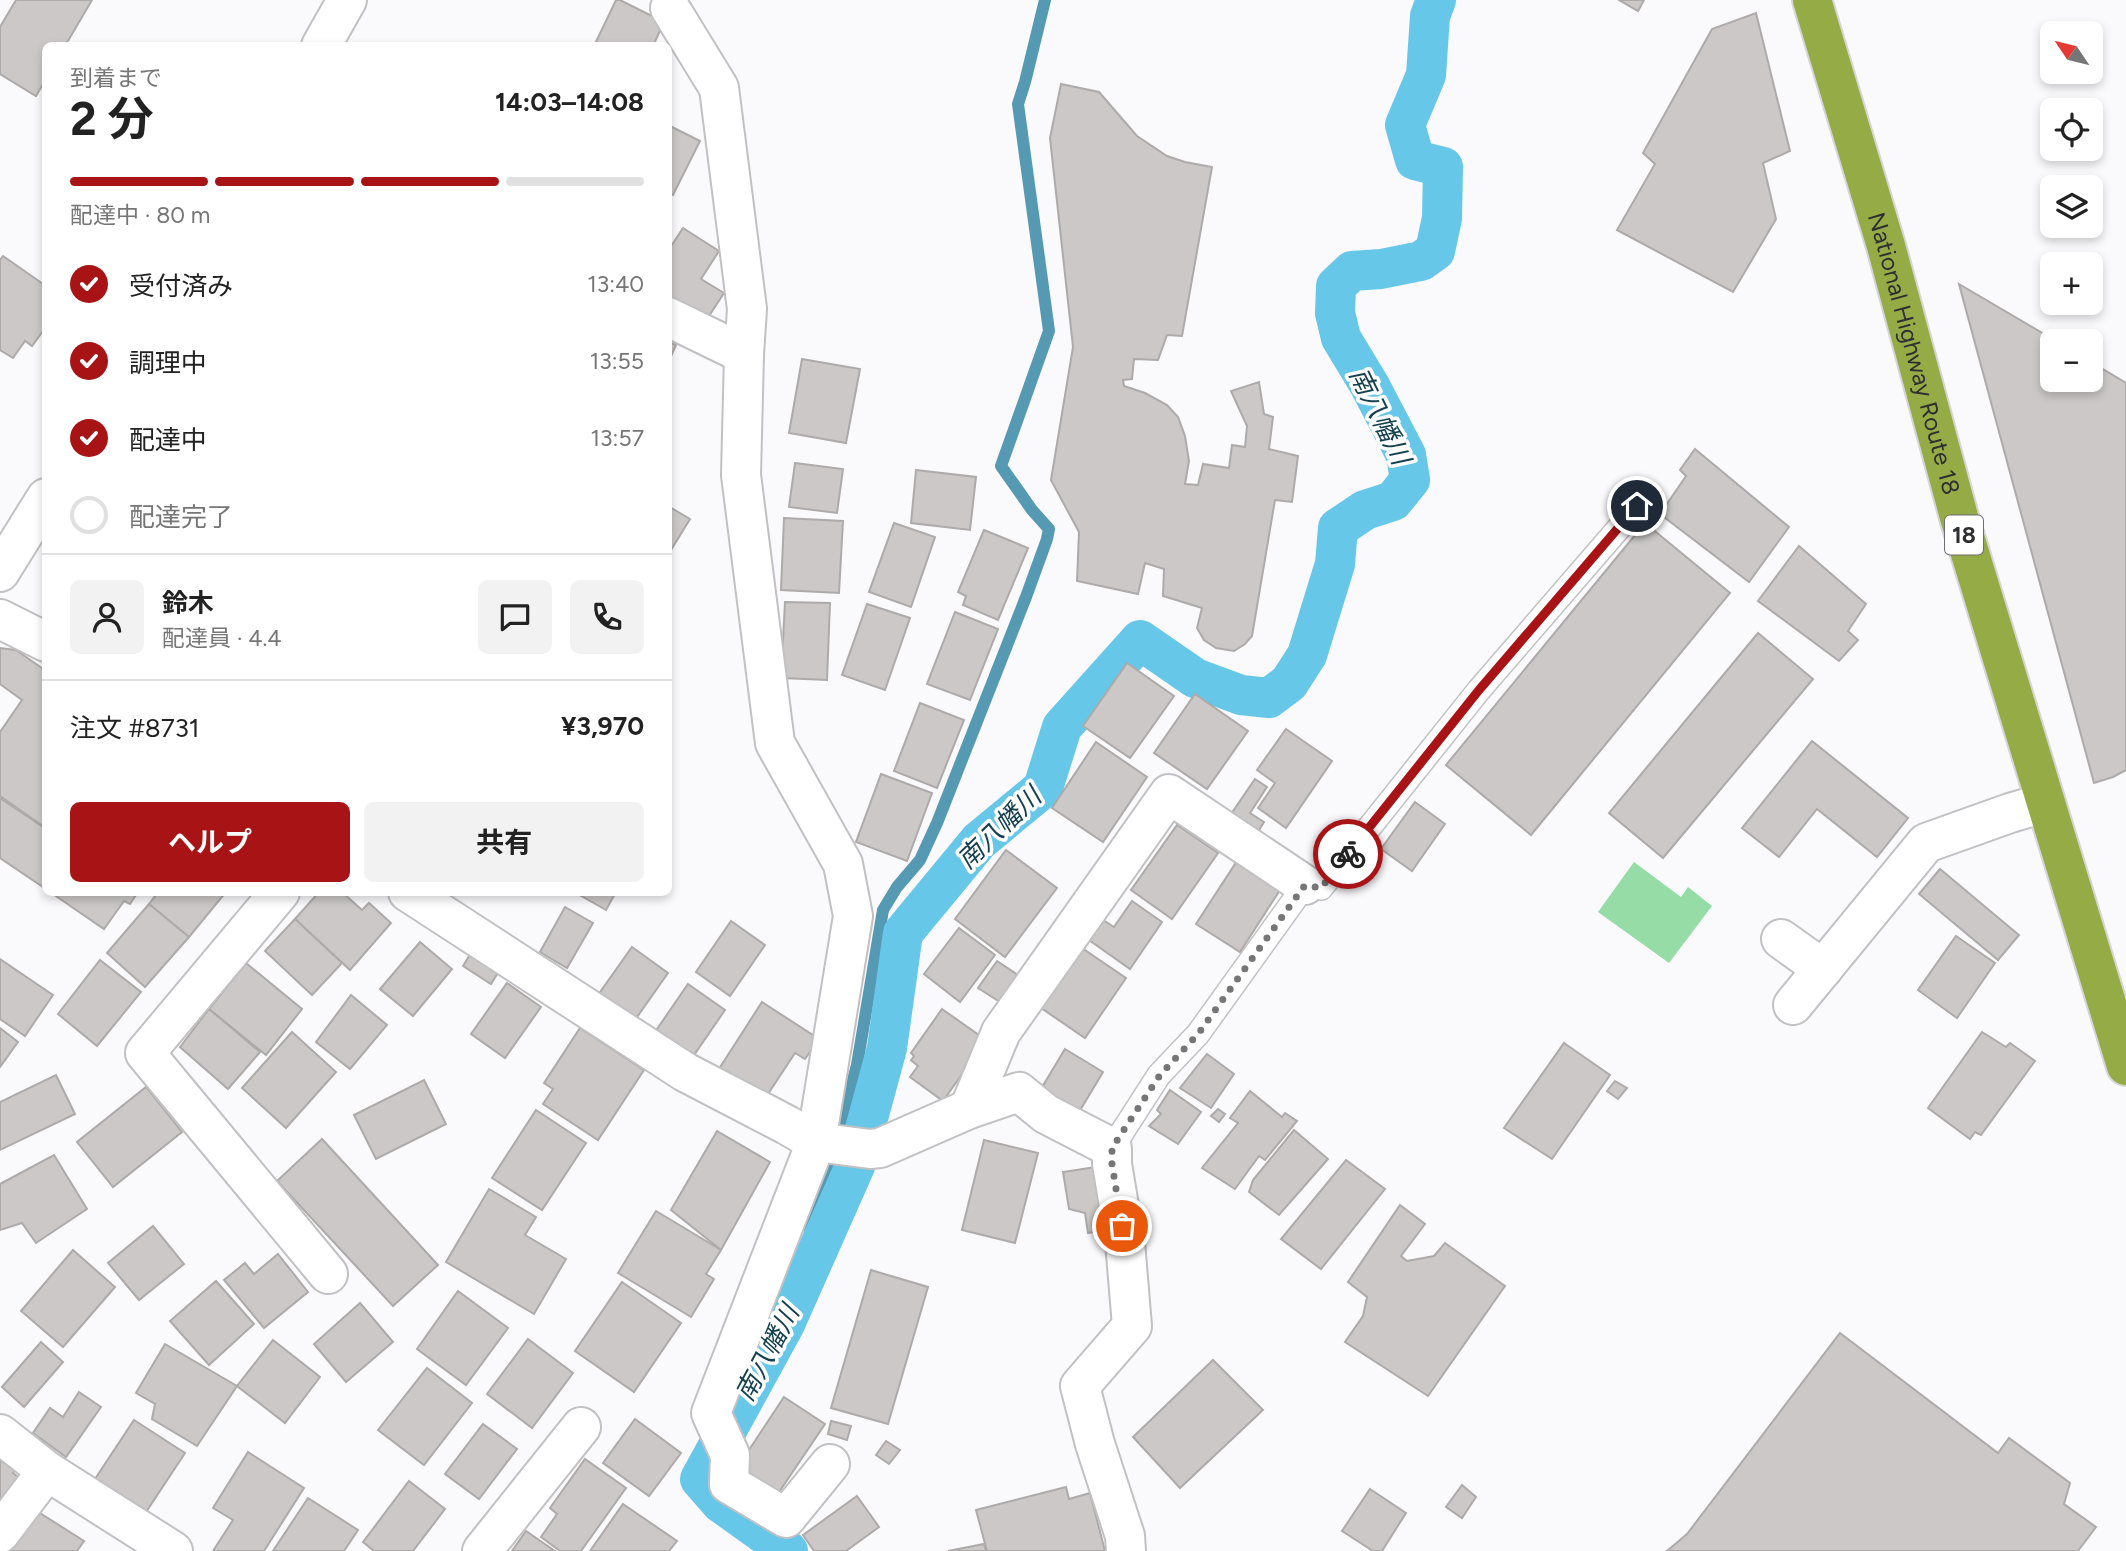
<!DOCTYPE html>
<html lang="ja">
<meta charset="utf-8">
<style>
body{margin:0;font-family:Figtree,"Noto Sans JP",sans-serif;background:#f2f2f2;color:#222;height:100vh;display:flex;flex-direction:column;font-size:26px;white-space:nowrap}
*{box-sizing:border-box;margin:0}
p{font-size:23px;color:#767676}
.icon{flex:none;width:38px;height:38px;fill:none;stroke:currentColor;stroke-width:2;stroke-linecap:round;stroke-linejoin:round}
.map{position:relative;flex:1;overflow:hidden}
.sheet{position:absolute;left:42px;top:42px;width:630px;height:854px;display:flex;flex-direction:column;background:#fff;border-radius:10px;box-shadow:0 4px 10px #0003}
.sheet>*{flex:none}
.needle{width:46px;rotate:305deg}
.controls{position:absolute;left:2040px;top:21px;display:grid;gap:14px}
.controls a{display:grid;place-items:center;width:63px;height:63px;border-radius:10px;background:#fff;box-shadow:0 4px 10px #0003;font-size:35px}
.pin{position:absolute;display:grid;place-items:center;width:60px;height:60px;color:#fff;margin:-30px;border:4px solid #fff;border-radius:50%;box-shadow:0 2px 7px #0007}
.courier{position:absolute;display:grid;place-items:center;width:70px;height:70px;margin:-35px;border:5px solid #a81415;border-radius:50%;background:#fff;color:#222;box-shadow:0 2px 9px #0007}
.head em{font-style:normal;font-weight:700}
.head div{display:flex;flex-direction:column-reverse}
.head{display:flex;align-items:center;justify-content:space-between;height:119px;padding:0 28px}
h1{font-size:46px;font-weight:700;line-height:52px}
.bar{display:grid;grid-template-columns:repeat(4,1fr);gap:10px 7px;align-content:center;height:84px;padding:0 28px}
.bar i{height:9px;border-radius:5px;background:#e0e0e0}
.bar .on{background:#a81415}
.bar p{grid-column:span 4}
.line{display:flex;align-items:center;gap:18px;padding:0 28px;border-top:2px solid #e0e0e0}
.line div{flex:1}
.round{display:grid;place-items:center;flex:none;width:74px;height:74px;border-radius:10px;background:#f2f2f2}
ol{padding:0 28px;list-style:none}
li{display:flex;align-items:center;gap:21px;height:77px}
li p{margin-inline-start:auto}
li .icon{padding:7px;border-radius:50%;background:#a81415;color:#fff;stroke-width:4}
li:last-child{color:#767676}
li i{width:38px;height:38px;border:4px solid #e0e0e0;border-radius:50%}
.button{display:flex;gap:14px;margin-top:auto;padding:14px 28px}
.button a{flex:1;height:80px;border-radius:10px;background:#a81415;color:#fff;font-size:28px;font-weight:700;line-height:80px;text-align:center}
.button a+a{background:#f2f2f2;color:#222}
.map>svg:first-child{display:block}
.green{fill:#95dca7}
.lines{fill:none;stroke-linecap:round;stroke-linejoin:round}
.stream{stroke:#5699b2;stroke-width:12}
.canal{stroke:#66c7e9;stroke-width:40}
.building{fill:#cbc8c7;stroke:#adaaa9;stroke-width:2}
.service-casing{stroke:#c1c1c4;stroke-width:26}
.minor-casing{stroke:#c1c1c4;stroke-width:42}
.tertiary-casing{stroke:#c1c1c4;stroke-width:42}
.trunk-casing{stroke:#d5d5d6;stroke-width:42}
.service{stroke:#fff;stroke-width:23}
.minor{stroke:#fff;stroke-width:38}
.tertiary{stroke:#fff;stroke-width:38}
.trunk{stroke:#94ab46;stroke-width:38}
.done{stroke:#767678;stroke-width:7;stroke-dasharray:0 12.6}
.route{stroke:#a81415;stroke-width:9}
.labels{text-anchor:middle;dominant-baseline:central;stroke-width:7;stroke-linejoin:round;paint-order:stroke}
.shield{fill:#fff;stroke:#6d6d6f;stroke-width:2}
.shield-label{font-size:23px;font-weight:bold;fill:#2f2f31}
.street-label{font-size:24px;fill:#2f2f31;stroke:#fff}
.water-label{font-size:26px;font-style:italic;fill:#15414f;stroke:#fff}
</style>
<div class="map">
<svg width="2126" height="1551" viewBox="0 0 2126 1551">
<rect width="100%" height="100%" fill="#fafafd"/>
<polygon class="green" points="1634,862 1681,897 1688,887 1712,906 1669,963 1598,912"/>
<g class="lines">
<polyline class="stream" points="804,1225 831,1163 857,1065 883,910 897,887 920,860 937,823 1026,597 1047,539 1049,529 1032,510 1001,466 1049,331 1018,104 1025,82 1045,0"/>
<polyline class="canal" points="788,1551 721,1503 700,1479 785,1324 855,1166 887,1048 903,933 979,841 1043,788 1062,727 1140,640 1195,678 1241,695 1269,698 1289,683 1307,655 1335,564 1338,528 1365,510 1393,501 1410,480 1406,455 1370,386 1341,338 1335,313 1336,286 1352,271 1381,269 1421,261 1435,251 1442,218 1443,167 1415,160 1405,125 1426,75 1430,16 1436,0"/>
</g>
<g class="building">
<polygon points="16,0 92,0 65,46 46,46 46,79 36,96 0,74 0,27"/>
<polygon points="616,0 620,0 664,22 653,46 594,46"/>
<polygon points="1619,0 1644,0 1638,11"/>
<polygon points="1756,13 1790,151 1763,163 1776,219 1733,292 1617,230 1655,164 1643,153 1712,29"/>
<polygon points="1061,84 1099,92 1137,136 1167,156 1185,162 1212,167 1182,336 1167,335 1158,360 1134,359 1132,379 1123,380 1124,386 1145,393 1167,405 1178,417 1185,436 1189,461 1185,484 1198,485 1203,464 1229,468 1232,445 1245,447 1247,426 1231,391 1259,382 1264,414 1273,417 1269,449 1298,456 1292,502 1275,500 1252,636 1245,644 1234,651 1216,648 1204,640 1197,628 1202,608 1163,596 1164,569 1145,563 1138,594 1077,581 1079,532 1051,480 1073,347 1050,138"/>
<polygon points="668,125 700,141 673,195 668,193"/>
<polygon points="683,228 719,251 701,279 724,293 707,319 668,303 668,251"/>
<polygon points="3,256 46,286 46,327 32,346 25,341 13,358 0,350 0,260"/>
<polygon points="1959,284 2056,341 2053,341 2053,380 2091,380 2091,362 2126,383 2126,770 2113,777 2094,783"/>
<polygon points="668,342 676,345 668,363"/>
<polygon points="802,359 860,369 846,443 789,433"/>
<polygon points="1695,449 1789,527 1749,582 1660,514 1686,476 1680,470"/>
<polygon points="795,463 843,469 837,513 789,507"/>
<polygon points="916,470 976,477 970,530 911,523"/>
<polygon points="668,506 690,519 668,555"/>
<polygon points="784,518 843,521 839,593 781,590"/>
<polygon points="894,523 935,537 911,607 869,592"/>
<polygon points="1645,523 1730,593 1531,835 1446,765"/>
<polygon points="984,530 1028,548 998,620 963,605 966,596 958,592"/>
<polygon points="1799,546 1866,604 1848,631 1858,640 1839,661 1758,601"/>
<polygon points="785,602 830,603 827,680 781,678"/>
<polygon points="867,604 910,618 885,690 842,675"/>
<polygon points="955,612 998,629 970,700 927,684"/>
<polygon points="1758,633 1813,679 1663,858 1609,813"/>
<polygon points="0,648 16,650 46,671 46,823 43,826 0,796 0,732 22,700 0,684"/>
<polygon points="1127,663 1174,696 1130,758 1083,726"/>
<polygon points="1195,694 1248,731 1207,789 1154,753"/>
<polygon points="920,703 964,720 937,788 894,771"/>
<polygon points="1286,729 1332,761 1286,828 1258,808 1275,783 1257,770"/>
<polygon points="1812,741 1908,818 1877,857 1817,809 1779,857 1742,828"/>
<polygon points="1096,742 1147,777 1103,842 1052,808"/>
<polygon points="881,774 932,793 907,861 856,842"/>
<polygon points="1255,779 1267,787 1250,813 1264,822 1256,835 1229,817"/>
<polygon points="0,798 46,829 46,889 0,858"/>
<polygon points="1415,802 1445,824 1412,871 1381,849"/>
<polygon points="1177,825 1218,853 1172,919 1131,890"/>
<polygon points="1006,850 1057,888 1005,957 955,919"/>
<polygon points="1237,861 1280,890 1240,952 1196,924"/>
<polygon points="1940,869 2019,935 1998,960 1919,894"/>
<polygon points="50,892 138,892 130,904 124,901 104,929"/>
<polygon points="158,892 226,892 189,937 149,904"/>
<polygon points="319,892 342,892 362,910 369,903 391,923 350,970 295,919"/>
<polygon points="579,892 616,892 606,910 578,894"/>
<polygon points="1132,901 1162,922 1130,969 1089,940 1103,920 1114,927"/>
<polygon points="149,904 189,937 145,987 107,953"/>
<polygon points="565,907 593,923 567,968 540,952"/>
<polygon points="295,919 342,963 312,995 265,951"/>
<polygon points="731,921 765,945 730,996 696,972"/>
<polygon points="959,928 995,955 960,1002 924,974"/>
<polygon points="1956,936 1995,963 1957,1018 1918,990"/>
<polygon points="420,942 452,969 413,1016 380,989"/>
<polygon points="632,947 668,973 635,1020 598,995"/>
<polygon points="1082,948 1126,978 1085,1038 1041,1008"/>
<polygon points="471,953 499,971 491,984 463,966"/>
<polygon points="0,959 53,995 25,1036 0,1019"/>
<polygon points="100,960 141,992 97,1046 58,1014"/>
<polygon points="997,961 1021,977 1003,1004 978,988"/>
<polygon points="246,963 302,1009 266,1055 209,1009"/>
<polygon points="507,983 541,1007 505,1058 471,1034"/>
<polygon points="688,984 725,1010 692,1058 655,1032"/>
<polygon points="351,995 387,1025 350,1069 316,1042"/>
<polygon points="762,1002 819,1039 805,1059 795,1053 762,1103 717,1072"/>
<polygon points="209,1009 260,1052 228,1089 180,1047"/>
<polygon points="942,1009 986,1040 943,1101 910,1077 918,1066 911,1060 914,1056 911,1053"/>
<polygon points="0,1028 18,1042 0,1067"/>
<polygon points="580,1028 644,1070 598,1140 543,1104 553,1089 544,1083"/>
<polygon points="292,1032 336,1072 286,1128 242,1088"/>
<polygon points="1982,1032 2006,1047 2010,1043 2035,1061 1981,1135 1975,1132 1970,1139 1928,1108"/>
<polygon points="1564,1043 1610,1075 1552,1159 1504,1128"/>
<polygon points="1065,1049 1103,1072 1076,1117 1038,1094"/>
<polygon points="1207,1054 1234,1074 1211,1108 1180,1088"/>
<polygon points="56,1075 75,1114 0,1150 0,1102"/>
<polygon points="424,1080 446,1124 376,1159 354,1115"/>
<polygon points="1615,1081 1627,1088 1618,1099 1607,1091"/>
<polygon points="146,1087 182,1132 113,1187 77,1142"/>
<polygon points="1170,1090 1201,1112 1178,1144 1149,1126 1161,1114 1157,1110"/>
<polygon points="1250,1091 1282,1117 1285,1113 1297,1121 1265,1160 1259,1156 1235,1189 1202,1168 1238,1123 1230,1118"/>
<polygon points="1218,1109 1225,1114 1219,1122 1211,1116"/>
<polygon points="536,1110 586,1143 542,1210 492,1178"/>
<polygon points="1294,1130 1328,1159 1279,1215 1249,1192 1253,1180"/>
<polygon points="717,1131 770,1162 721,1250 671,1210"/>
<polygon points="322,1139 438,1265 393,1306 277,1181"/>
<polygon points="984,1140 1038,1153 1015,1243 962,1230"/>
<polygon points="54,1155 87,1209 36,1243 22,1223 0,1230 0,1184"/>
<polygon points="1346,1160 1385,1189 1321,1269 1281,1239"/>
<polygon points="1096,1167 1105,1230 1088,1233 1085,1213 1069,1209 1063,1172"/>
<polygon points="489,1189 536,1217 525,1235 566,1259 534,1314 446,1262"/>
<polygon points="1400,1205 1425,1224 1401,1256 1407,1261 1434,1256 1445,1243 1505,1286 1428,1396 1345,1342 1363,1316 1367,1297 1348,1282"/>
<polygon points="656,1211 721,1250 706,1274 714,1279 691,1317 618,1273"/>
<polygon points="153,1226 184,1264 139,1300 108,1263"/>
<polygon points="73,1250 115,1287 63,1347 21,1311"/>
<polygon points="278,1254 308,1292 264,1328 224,1280 245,1263 254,1274"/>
<polygon points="871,1270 928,1287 888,1424 831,1408"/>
<polygon points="216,1281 254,1324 209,1365 170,1321"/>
<polygon points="622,1282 681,1323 634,1392 575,1351"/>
<polygon points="458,1291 508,1328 466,1385 417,1349"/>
<polygon points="360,1303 393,1342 346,1382 314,1344"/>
<polygon points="1840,1333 1998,1453 2009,1438 2070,1483 2064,1504 2096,1527 2078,1551 1667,1551 1687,1534"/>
<polygon points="528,1339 573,1373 532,1428 487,1394"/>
<polygon points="273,1340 320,1377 285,1423 237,1386"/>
<polygon points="41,1342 63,1362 24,1407 2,1387"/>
<polygon points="165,1344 237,1386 197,1446 152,1419 155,1404 136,1393"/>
<polygon points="1213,1360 1263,1410 1180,1488 1133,1437"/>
<polygon points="427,1368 472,1403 424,1465 378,1430"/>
<polygon points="79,1392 101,1407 66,1457 33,1433 50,1408 63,1417"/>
<polygon points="784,1397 825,1424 775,1498 735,1471"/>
<polygon points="635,1419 681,1453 649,1496 603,1463"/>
<polygon points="134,1420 185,1453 146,1512 95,1479"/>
<polygon points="831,1421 851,1426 847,1440 828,1434"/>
<polygon points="483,1424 517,1449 479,1499 445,1474"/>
<polygon points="886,1441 900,1450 889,1464 876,1455"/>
<polygon points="248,1452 304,1488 264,1551 213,1551 233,1520 213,1508"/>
<polygon points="585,1459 626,1488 581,1551 560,1551 541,1537 557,1514 550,1508"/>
<polygon points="0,1460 15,1470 13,1473 18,1477 0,1503"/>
<polygon points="409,1481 445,1509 413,1551 374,1551 363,1542"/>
<polygon points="1462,1485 1476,1497 1462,1518 1446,1507"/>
<polygon points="1066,1487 1069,1499 1090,1493 1105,1551 987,1551 976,1510"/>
<polygon points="1370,1489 1406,1513 1382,1551 1373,1551 1342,1531"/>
<polygon points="857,1496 879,1527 846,1551 814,1551 803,1535"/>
<polygon points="308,1498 358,1530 344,1551 273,1551"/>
<polygon points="623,1504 677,1541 669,1551 590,1551"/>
<polygon points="32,1508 84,1541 77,1551 4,1551"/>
<polygon points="526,1531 555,1551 512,1551"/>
<polygon points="984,1544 986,1551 948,1551"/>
</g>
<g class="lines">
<g class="service-casing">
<polyline id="service" points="1112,1148 1159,1075 1198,1034 1305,885 1321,888 1479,690 1638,506"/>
</g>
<g class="minor-casing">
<g id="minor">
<polyline points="668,317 744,354 747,309 719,88 670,8"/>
<polyline points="744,354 741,475 775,743 843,864 853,916 816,1142 711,1413 730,1455 729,1484 786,1518 830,1464"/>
<polyline points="0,619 46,642"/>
<polyline points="280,892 145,1053 328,1274"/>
<polyline points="408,892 685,1072 787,1125 816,1142 870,1149 880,1148 969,1109 1019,1092 1046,1114 1112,1148 1112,1164 1125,1242 1132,1326 1080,1386 1095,1444 1125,1536 1126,1551"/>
<polyline points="1781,939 1823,969"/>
<polyline points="1793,1005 1926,843 2010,813 2044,803"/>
<polyline points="969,1109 1001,1032 1169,794 1305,885"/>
<polyline points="0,1434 47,1471 173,1551"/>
<polyline points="0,1533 47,1471"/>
<polyline points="482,1551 581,1427"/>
</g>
</g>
<g class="tertiary-casing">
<g id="tertiary">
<polyline points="321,46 347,0"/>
<polyline points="0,572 46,498"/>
</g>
</g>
<g class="trunk-casing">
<g id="trunk">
<path id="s1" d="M1812,0L1886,246L1959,517L2126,1066"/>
</g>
</g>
<use href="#service" class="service"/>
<use href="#minor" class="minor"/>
<use href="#tertiary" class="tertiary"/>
<use href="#trunk" class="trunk"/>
</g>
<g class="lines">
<polyline class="done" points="1122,1226 1112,1164 1112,1148 1160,1075 1198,1034 1305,885 1321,888 1348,854"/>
<polyline class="route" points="1348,854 1479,690 1637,506"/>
</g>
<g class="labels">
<rect class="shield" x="1945" y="515.5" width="38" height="39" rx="5"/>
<g class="shield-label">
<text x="1964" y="535">18</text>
</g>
<g class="street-label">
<text stroke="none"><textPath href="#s1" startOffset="368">National Highway Route 18</textPath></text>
</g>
<g class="water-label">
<text transform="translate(1380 416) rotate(64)">南八幡川</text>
<text transform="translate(999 828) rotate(-44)">南八幡川</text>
<text transform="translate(767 1353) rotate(-62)">南八幡川</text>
</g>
</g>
</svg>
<div class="controls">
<a><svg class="needle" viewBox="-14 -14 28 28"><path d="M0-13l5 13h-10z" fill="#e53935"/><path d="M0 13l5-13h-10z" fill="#767676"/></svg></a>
<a><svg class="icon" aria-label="locate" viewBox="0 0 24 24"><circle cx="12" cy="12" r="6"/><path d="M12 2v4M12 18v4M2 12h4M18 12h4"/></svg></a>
<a><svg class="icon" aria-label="layers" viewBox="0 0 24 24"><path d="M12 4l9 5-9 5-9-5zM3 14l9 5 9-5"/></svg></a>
<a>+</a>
<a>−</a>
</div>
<div class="pin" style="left:1122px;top:1226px;background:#ea580c"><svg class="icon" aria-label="bag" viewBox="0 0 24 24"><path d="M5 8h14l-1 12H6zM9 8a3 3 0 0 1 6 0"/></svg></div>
<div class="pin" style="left:1637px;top:506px;background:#1f2937"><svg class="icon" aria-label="home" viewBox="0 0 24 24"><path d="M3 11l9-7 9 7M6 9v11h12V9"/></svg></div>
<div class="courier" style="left:1348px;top:854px"><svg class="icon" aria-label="bike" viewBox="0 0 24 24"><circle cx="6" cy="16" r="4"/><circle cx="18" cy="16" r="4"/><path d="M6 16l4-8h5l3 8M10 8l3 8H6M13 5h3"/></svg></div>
<section class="sheet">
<div class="head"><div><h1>2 分</h1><p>到着まで</p></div><em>14:03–14:08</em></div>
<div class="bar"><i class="on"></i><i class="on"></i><i class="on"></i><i></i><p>配達中 · 80 m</p></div>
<ol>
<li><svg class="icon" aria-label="check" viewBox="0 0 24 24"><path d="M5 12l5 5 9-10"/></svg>受付済み<p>13:40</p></li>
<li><svg class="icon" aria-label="check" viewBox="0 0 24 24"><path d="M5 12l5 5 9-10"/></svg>調理中<p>13:55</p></li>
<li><svg class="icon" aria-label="check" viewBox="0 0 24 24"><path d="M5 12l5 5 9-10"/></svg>配達中<p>13:57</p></li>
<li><i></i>配達完了</li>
</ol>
<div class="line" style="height:126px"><a class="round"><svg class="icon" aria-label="person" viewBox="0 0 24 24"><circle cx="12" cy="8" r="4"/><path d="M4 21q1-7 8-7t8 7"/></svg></a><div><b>鈴木</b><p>配達員 · 4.4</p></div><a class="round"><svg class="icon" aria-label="chat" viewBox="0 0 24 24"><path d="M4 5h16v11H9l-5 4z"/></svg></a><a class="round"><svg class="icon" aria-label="phone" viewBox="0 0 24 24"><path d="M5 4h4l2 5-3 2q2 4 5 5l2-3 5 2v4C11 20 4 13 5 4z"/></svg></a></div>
<div class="line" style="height:91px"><div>注文 #8731</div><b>¥3,970</b></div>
<div class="button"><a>ヘルプ</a><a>共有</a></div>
</section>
</div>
